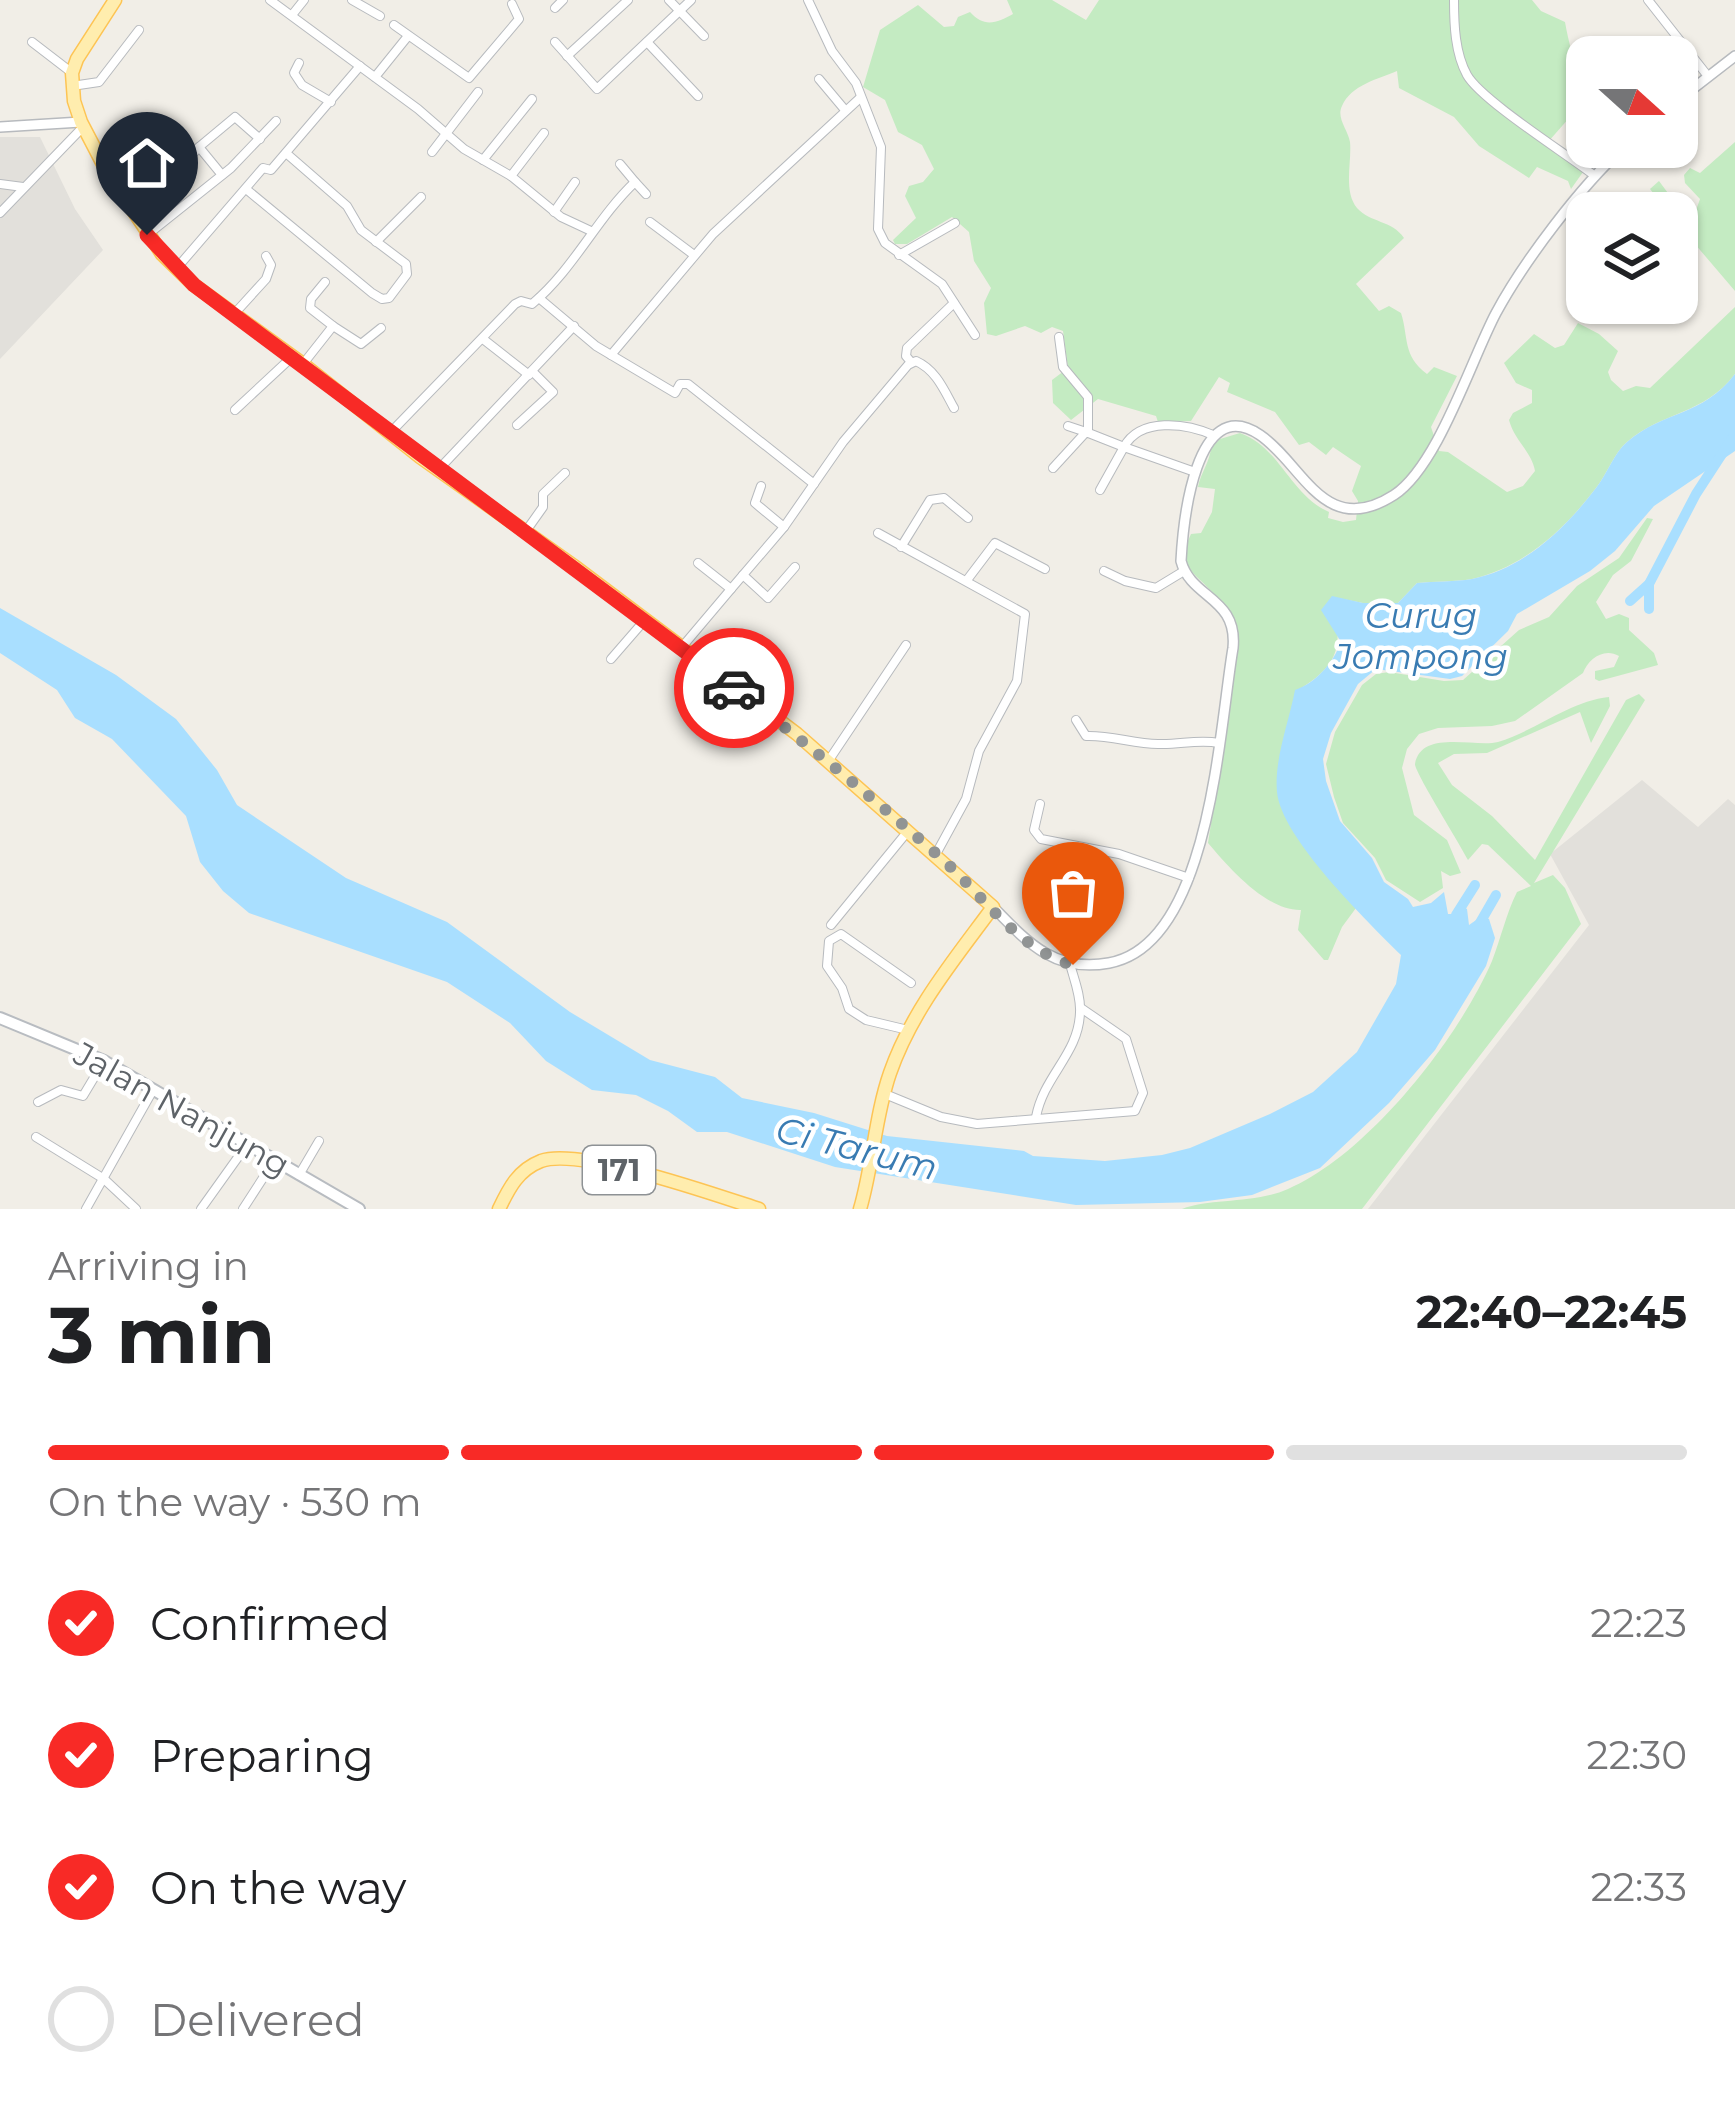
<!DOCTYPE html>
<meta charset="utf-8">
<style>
body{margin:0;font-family:Montserrat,sans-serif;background:#f6f6f6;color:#202124;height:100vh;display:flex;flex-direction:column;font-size:45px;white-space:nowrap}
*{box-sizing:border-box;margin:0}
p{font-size:39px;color:#757577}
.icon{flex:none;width:66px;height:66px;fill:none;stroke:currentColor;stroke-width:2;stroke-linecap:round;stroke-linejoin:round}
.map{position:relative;height:1209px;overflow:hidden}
.details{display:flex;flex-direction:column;background:#fff;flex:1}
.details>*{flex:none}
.needle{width:78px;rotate:111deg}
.controls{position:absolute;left:1566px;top:36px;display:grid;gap:24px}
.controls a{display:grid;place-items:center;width:132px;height:132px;border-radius:24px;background:#fff;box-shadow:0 3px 9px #0004;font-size:60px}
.pin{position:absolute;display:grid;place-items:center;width:102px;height:102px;color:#fff;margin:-123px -51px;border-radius:50% 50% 50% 0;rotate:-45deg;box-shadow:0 0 12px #0007}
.pin .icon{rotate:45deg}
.courier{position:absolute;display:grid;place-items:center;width:120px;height:120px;margin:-60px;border:9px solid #f82a26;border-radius:50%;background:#fff;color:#222;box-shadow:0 3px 15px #0007}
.overview em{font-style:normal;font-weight:700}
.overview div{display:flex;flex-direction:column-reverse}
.overview{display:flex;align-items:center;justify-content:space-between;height:204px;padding:0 48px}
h1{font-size:78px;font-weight:700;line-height:90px}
.bar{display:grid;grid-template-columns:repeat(4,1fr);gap:18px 12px;align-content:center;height:144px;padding:0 48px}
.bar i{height:15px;border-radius:9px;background:#e0e0e0}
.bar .active{background:#f82a26}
.bar p{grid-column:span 4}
ol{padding:0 48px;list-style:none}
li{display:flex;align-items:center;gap:36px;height:132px}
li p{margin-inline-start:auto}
li .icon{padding:12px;border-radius:50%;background:#f82a26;color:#fff;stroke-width:4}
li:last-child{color:#757577}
li i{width:66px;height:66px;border:6px solid #e0e0e0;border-radius:50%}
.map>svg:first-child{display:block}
.industrial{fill:#e2e0db}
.green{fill:#c4ebc2}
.water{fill:#a9dfff}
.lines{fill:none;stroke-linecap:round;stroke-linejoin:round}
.canal{stroke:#a9dfff;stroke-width:10}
.minor-casing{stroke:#b7babe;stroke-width:10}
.tertiary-casing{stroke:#b7babe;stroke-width:12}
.secondary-casing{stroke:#b8bcc1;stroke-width:14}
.primary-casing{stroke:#fdc454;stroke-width:15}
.minor{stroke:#fff;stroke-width:8}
.tertiary{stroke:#fff;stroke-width:9}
.secondary{stroke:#fff;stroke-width:10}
.primary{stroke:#ffedae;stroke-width:12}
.done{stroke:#919494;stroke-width:12;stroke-dasharray:0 21.6}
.route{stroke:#f82a26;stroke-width:15}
.labels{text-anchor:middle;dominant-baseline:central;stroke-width:9;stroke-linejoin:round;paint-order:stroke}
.shield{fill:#fff;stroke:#8e9295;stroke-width:3}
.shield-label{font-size:30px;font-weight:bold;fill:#5e6368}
.street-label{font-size:33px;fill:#5e6368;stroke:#fff}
.water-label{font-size:36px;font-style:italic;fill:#397bb2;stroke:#fff}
</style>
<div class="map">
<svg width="1735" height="1209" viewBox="0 0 1735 1209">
<rect width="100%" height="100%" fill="#f1eee7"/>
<g class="industrial">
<polygon points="0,137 40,137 75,209 103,250 0,359"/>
<polygon points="1642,780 1698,827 1728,799 1735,805 1735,1209 1368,1209 1589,925 1550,854"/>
</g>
<g class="green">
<path d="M1007,0H1052L1086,20L1099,0H1532L1541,11L1565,22C1572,63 1587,92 1587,132L1570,117L1548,142L1583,172L1571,189L1568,181L1537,167L1529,178L1479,146L1454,117L1399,88L1397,71C1378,79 1351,85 1342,106C1336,118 1348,130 1350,142C1352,162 1343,191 1357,208C1370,223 1392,220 1404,238L1356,284L1379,311L1389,306L1401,313C1409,338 1402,355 1427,374L1434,367L1457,376L1431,427L1439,451L1448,452L1507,492L1523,486L1535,471C1532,452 1514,440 1509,420L1513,413L1532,403V390L1516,383L1504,363L1534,334L1555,348L1564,345L1578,323L1599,334L1618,351L1608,372L1611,380L1623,391L1636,386L1650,388L1735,307V374C1704,415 1663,411 1627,442C1614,453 1607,474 1596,488C1565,529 1523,568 1472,579C1455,582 1435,581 1417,583L1398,603H1363L1332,597C1341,640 1344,661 1303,687L1294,832L1356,908L1342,927L1328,960H1324L1298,930L1301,910C1267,911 1230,869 1208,843L1239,643C1231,604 1211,592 1185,565L1184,550L1191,534L1201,533L1212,512L1215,489L1198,487C1201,472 1210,462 1211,447L1220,439L1240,433C1280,447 1290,495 1329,512L1328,518L1343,522L1356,520L1358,501L1352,491L1361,466L1333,447L1326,455L1309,442L1299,445L1275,412L1227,392L1230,383L1219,377L1191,421L1158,422L1156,416L1098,399L1071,420L1053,403L1052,380L1068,368L1063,331L1052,327L1041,333L1025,326L996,336L987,334L984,303L991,288L974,261L969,232L952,217L907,244H895L893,240L916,218L905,196L909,186L923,182L934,169L922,145L898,132L885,100L863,87L880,30L918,5L944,27L954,26L958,17L970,12C984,28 997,23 1013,14Z"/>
<polygon points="1735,142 1735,291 1677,223 1677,213 1669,213 1650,189 1659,181 1682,212 1695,213 1700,199 1685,183 1684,175 1690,168 1700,173"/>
<path d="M1647,518L1653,519L1631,561L1613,575L1596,602L1606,619L1619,614L1629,618V630L1654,653L1658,665L1599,681L1595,679V671L1614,667L1619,656C1604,647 1588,659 1583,673L1515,721L1492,726L1438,728L1419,734L1407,749L1402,768L1414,815L1447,840L1461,873L1450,876L1441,871L1443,888L1420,902L1386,880L1375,858L1343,823L1334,797L1326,764L1335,732L1362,685L1376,674L1389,672L1444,681L1463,680L1519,630L1549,617L1577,586L1619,558Z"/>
<path d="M1639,694L1645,700L1534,883L1553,875L1565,888L1581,924L1362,1209H1182C1211,1198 1255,1204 1288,1189C1367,1155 1458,1040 1492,961C1501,938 1506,914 1517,892L1531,886L1488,845L1482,844L1468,860C1460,844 1414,771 1415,764C1421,729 1476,748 1498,742C1535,731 1570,701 1609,697L1610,706L1591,743L1580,712L1487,753L1454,754L1438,763L1452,785L1492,816L1535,860L1626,700Z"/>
</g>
<path class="water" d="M1735,374V451L1654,506L1615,551L1590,571L1517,614L1508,631L1462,676L1450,679L1376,669L1358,684L1331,733L1323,759L1326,781L1340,821L1372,858L1384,882L1408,899L1413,907L1431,903L1444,892L1448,914H1454L1459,905L1467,909L1469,925L1482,916L1489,919L1495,938L1486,966L1435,1050L1389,1103L1320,1168L1252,1195L1200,1202L1076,1205L835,1167L727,1132H697L668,1111L636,1095L592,1090L546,1061L510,1023L447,982L249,913L223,891L200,862L186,816L112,739L75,718L57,690L0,653V608L116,675L176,719L217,770L237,805L346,878L447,922L570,1012L650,1060L715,1077L742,1098L814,1113L887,1136L1024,1151L1033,1156L1105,1161L1162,1155L1190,1148L1270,1114L1313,1092L1357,1052L1396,984L1401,955C1368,922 1281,838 1277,792C1274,759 1289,722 1295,690C1316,683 1333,663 1341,642L1321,610L1332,596L1363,603H1398L1417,583C1435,581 1455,582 1472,579C1523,569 1565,529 1596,488C1607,474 1614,453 1627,442C1664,410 1702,417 1735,374Z"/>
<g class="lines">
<g class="canal">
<polyline points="1649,584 1649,609"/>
<polyline points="1630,601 1649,584 1696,494 1735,434"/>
<polyline points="1456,915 1475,885"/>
<polyline points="1477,928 1496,895"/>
</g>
<g class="minor-casing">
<g id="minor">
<polyline points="270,0 418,109 464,149 511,176 561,217 591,231"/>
<polyline points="352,0 380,16"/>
<polyline points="669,0 704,36"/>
<polyline points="808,0 832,51 856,83 881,147 878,229 885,243 942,284 975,335"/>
<path d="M1454,0C1454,25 1455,53 1467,75C1481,100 1568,155 1595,176"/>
<polyline points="1648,0 1707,75"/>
<polyline points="555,8 563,0"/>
<polyline points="292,15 304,0"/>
<polyline points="394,25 469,78 519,19 512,4"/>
<polyline points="32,42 71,72"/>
<polyline points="555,42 597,89 691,0"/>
<polyline points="647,42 698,96"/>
<polyline points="567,56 628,0"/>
<polyline points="299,63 294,73 302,85 331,102"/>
<polyline points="375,77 408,36"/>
<polyline points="819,79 845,110"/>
<polyline points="72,86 99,82 139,30"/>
<polyline points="199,147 235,117 260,139"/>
<polyline points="432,152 478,92"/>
<polyline points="192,155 199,147 222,175"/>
<polyline points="483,160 532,99"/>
<polyline points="103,163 147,139 166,124 173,127"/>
<polyline points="620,164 635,182"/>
<polyline points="511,176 544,133"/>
<polyline points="0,184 23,187"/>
<polyline points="246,189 372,293 382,299 389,298 407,274 406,264 361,230 347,206 286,153"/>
<polyline points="554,212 575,182"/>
<polyline points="0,213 83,127"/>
<polyline points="650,222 694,255"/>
<polyline points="147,235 231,168 276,121"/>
<polyline points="376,242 421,197"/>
<polyline points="899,255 955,223"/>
<polyline points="176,269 263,168 271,170 360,66"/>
<polyline points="539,298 596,346 675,393 680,384 688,384 814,484"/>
<polyline points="235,313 266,279 271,265 266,256"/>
<polyline points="333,326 361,344 381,328"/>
<polyline points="1059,337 1063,367 1088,397 1088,433"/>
<polyline points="483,339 529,375"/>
<polyline points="611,355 713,234 860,98"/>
<polyline points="911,362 906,356 907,348 954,303"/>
<polyline points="303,364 333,326 310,308 311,299 325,282"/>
<polyline points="235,410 292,357"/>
<polyline points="517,425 553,392 532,371"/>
<polyline points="1068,426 1086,432"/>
<path d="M390,433L515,304L521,301L532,304C574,269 596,219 635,182L646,194"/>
<path d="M1053,468L1086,432L1124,447C1140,417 1186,423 1213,435"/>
<polyline points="439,469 574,326"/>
<polyline points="761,486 755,503 784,527"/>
<polyline points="1100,490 1124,447 1195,472"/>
<polyline points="526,531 543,507 543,494 565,473"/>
<polyline points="878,533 1025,614 1017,681 979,751 966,799 936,854"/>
<polyline points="901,547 930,500 944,498 968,518"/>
<polyline points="1104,571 1125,581 1156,588 1184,571"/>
<polyline points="743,575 768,598 795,567"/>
<polyline points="967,580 995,543 1045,569"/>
<path d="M731,589L784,527L843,442L908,365L916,361C936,370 944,390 954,408"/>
<polyline points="682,647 731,589 698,563"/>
<polyline points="611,659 644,621"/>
<polyline points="741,691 766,657"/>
<path d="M1076,720L1086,736C1111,735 1134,744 1158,744C1180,745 1197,739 1219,743"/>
<polyline points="829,760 906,645"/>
<polyline points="1040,804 1034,830 1041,839 1119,854 1189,878"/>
<polyline points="831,925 908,831"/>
<polyline points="908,1030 866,1020 849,1009 842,988 827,966 829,941 841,934 911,983"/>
<polyline points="885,1094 941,1117 977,1124 1135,1111 1143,1093 1126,1039 1081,1008"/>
<polyline points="38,1102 61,1090 83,1096 104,1061"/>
<path d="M1036,1117C1044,1075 1079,1054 1080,1012C1081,996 1074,979 1070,964"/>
<polyline points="36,1137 104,1179 136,1209"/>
<polyline points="299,1175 319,1141"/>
<polyline points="86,1209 153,1090"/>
<polyline points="201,1209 246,1146"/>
<polyline points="243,1209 274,1161"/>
</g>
</g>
<g class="tertiary-casing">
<g id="tertiary">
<polyline points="1677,101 1735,56"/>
<polyline points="0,127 81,122"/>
<path d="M993,907C1028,943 1055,973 1109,963C1210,945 1219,730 1233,648C1238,597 1191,599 1181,561C1183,524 1195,391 1260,435C1303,464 1324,540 1394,495C1438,466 1471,360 1496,313C1524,261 1581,186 1624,147"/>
</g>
</g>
<g class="secondary-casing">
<polyline id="secondary" points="0,1018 104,1061 359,1209"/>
</g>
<g class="primary-casing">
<g id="primary">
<path d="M115,0L77,59L72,73L74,101L81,122L105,168L162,254L194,285L303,364L420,457L574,566L797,734L993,907C954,960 912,1010 890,1073C875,1116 873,1165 860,1209"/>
<path d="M499,1209C509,1188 518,1170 541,1161C580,1147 716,1195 759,1209"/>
</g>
</g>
<use href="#minor" class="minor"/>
<use href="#tertiary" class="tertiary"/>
<use href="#secondary" class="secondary"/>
<use href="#primary" class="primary"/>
</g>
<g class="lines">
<path class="done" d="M734,688C805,742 873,798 940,857C982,894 1018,950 1073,965"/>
<polyline class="route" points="147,235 194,285 734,688"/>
</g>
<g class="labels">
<rect class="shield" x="583" y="1146" width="72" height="48" rx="9"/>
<g class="shield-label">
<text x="619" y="1170">171</text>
</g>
<g class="street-label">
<text transform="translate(182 1109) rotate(29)">Jalan Nanjung</text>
</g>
<g class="water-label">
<text x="1421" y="615">Curug<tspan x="1421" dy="41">Jompong</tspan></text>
<text transform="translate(857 1148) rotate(14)">Ci Tarum</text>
</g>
</g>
</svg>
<div class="controls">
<a><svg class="needle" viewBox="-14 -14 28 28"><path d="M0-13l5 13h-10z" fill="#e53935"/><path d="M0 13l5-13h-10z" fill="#757577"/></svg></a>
<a><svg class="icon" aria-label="layers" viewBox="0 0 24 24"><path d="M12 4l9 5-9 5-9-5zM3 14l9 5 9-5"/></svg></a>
</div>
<div class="pin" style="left:1073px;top:965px;background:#ea580c"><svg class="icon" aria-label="bag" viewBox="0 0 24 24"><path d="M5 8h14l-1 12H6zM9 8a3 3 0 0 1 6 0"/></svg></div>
<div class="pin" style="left:147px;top:235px;background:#1f2937"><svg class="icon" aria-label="home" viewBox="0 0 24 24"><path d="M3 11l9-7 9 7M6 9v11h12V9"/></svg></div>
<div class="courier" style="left:734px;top:688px"><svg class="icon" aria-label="car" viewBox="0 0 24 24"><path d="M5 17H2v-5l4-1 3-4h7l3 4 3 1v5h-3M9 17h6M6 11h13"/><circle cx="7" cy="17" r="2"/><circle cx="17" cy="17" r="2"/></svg></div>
</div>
<section class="details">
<div class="overview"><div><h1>3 min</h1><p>Arriving in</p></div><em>22:40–22:45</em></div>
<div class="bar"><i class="active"></i><i class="active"></i><i class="active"></i><i></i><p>On the way · 530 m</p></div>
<ol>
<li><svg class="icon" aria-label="check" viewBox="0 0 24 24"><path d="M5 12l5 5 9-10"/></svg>Confirmed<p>22:23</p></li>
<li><svg class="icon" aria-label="check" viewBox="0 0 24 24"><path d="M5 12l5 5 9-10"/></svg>Preparing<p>22:30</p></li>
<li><svg class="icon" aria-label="check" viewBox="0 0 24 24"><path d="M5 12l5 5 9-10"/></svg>On the way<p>22:33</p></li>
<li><i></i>Delivered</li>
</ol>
</section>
